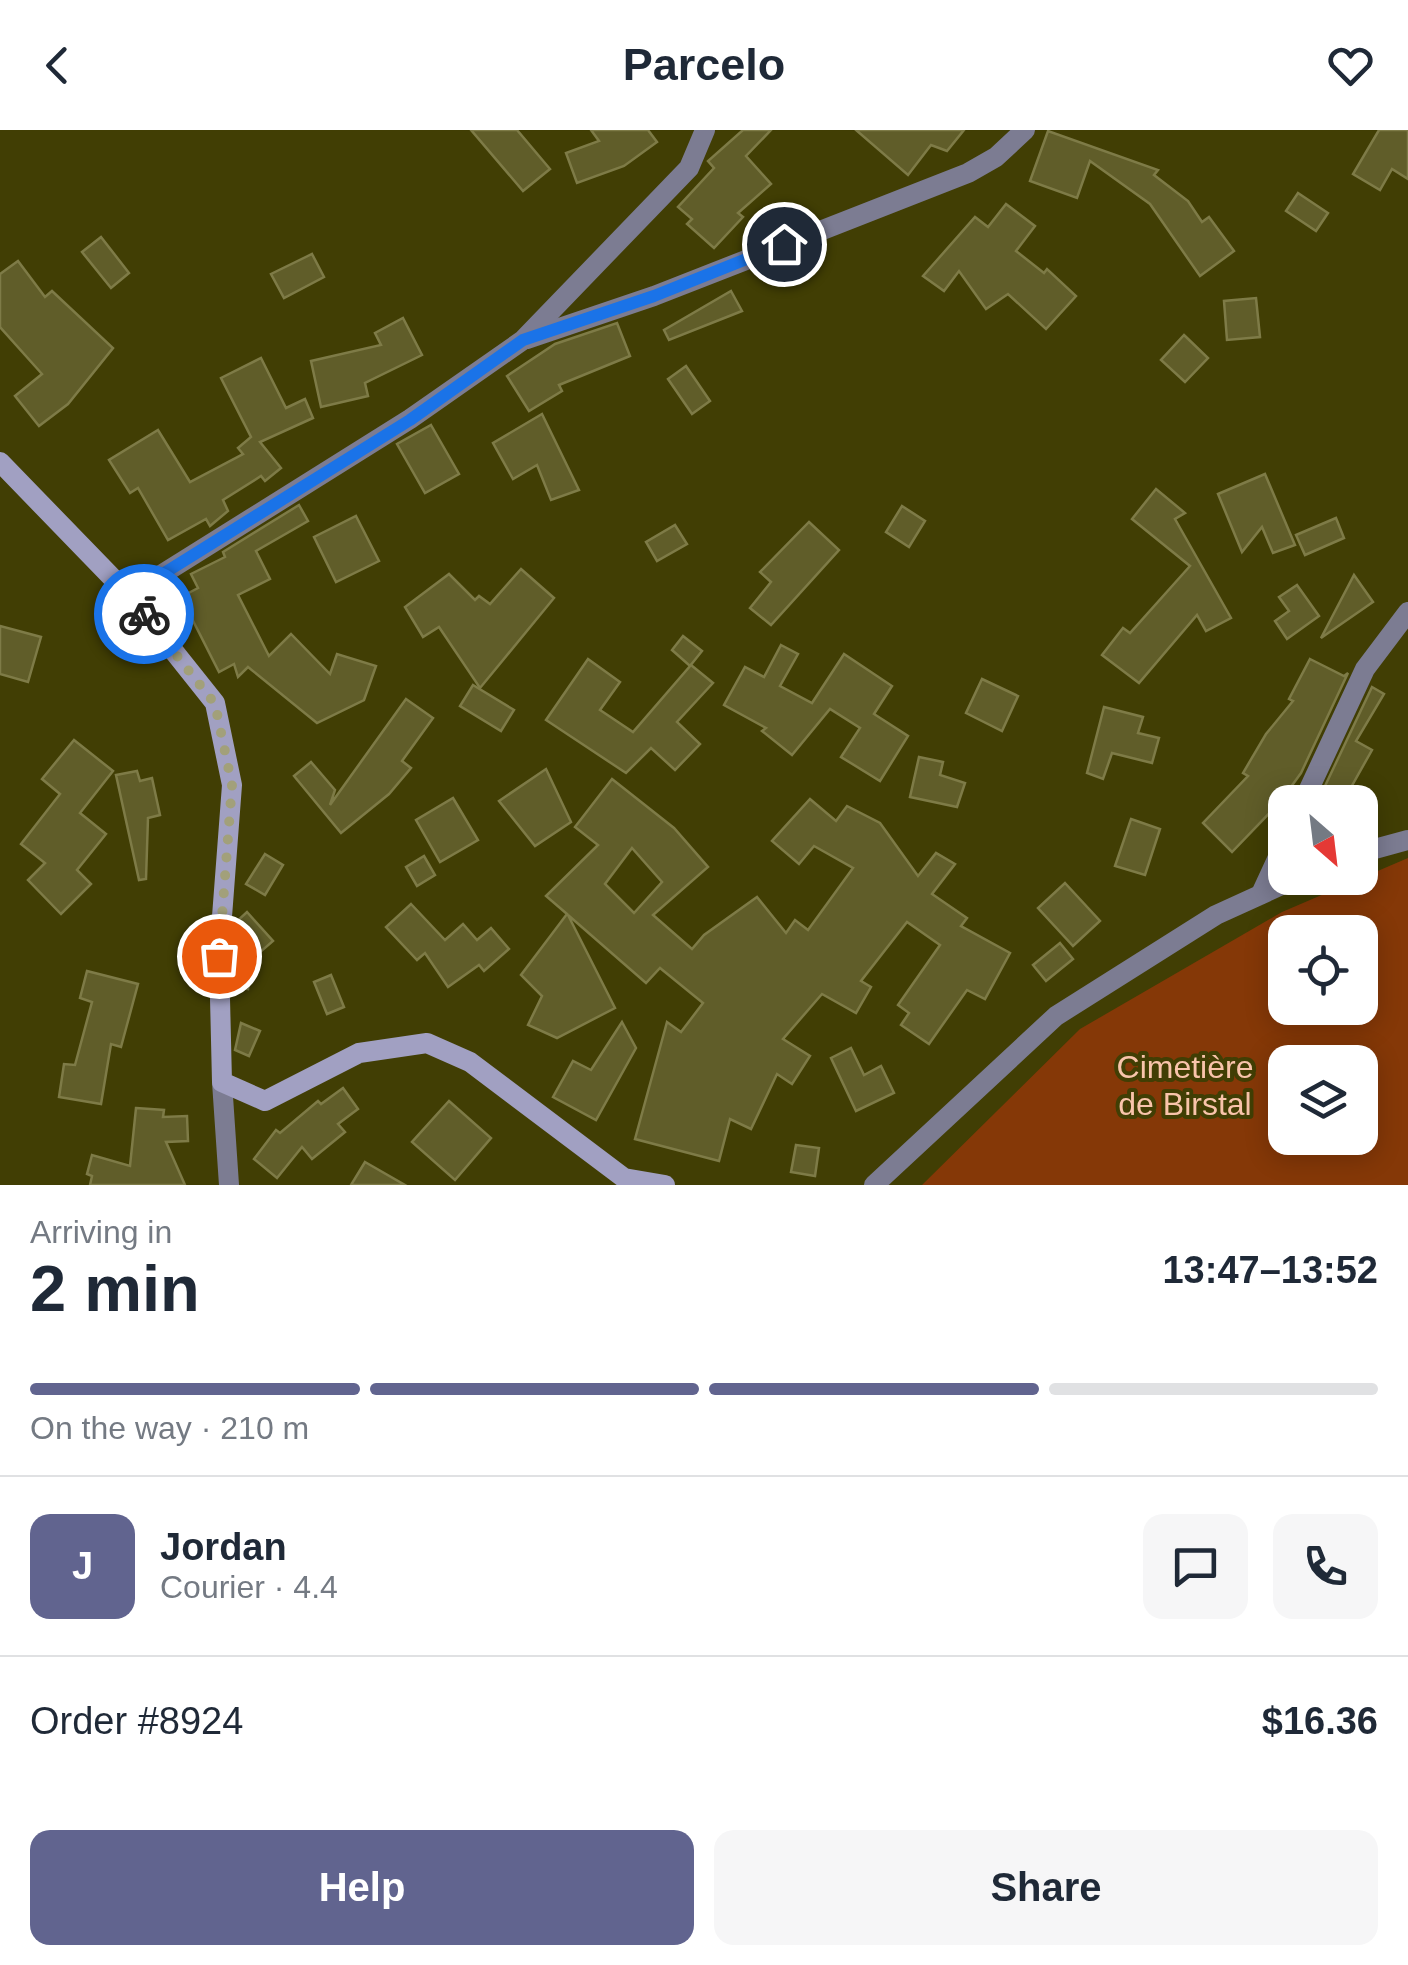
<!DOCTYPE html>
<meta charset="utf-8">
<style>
body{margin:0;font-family:Helvetica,sans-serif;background:#f6f6f7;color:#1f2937;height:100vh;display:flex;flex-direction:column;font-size:38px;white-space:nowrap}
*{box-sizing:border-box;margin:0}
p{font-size:32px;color:#747a83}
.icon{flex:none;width:55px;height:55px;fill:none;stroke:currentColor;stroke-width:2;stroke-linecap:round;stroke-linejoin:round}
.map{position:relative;height:1055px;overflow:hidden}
.side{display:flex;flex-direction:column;background:#fff;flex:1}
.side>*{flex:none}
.needle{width:65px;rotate:152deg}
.fabs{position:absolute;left:1268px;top:655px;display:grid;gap:20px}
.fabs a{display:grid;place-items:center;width:110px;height:110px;border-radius:20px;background:#fff;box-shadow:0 5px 25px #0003;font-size:50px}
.pin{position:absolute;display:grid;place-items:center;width:85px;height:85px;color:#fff;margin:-42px;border:5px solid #fff;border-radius:50%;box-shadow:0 2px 10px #0007}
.courier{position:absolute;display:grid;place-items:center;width:100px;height:100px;margin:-50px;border:8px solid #1a73e8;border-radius:50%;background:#fff;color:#222;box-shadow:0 2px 12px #0007}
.overview em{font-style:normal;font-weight:700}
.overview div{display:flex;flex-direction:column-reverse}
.overview{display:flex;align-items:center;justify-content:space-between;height:170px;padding:0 30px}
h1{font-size:65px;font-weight:700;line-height:75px}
.bar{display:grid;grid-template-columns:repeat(4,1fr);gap:15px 10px;align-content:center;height:120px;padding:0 30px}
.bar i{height:12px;border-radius:8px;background:#e0e1e3}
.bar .current{background:#61648f}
.bar p{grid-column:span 4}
.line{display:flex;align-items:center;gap:25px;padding:0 30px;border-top:2px solid #e0e1e3}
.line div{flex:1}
.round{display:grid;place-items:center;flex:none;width:105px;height:105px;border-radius:20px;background:#f6f6f7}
.primary-button{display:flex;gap:20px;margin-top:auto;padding:20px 30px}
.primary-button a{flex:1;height:115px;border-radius:20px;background:#61648f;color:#fff;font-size:40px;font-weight:700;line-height:115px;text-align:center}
.primary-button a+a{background:#f6f6f7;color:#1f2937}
header{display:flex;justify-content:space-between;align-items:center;height:130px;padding:0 30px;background:#fff;font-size:45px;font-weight:700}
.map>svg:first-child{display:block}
.green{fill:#853807;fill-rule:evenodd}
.building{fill:#605d29;stroke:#7e7b47;stroke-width:2.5;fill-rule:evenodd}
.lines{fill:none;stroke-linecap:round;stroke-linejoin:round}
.street{stroke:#7c7c92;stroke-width:20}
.secondary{stroke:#a1a0c2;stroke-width:20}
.done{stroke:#a2a07a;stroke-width:10;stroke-dasharray:0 18}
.route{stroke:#1a73e8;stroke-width:12}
.labels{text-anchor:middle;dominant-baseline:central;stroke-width:8;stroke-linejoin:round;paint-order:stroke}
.park-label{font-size:32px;fill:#f9c4ab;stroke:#413e04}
</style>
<header><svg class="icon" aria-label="back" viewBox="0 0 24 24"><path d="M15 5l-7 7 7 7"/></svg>Parcelo<svg class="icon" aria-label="heart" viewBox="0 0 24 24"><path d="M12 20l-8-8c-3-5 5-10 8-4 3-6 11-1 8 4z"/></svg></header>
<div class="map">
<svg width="1408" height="1055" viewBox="0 0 1408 1055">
<rect width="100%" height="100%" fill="#413e04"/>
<path class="green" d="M1408,728V1055H922L1080,899L1282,782ZM1285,802H1360V878H1285ZM1285,932H1360V1008H1285Z"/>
<g class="building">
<polygon points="471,0 517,0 550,39 523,61"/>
<polygon points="591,0 648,0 657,12 624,36 577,53 566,23 599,11"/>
<polygon points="743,0 771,0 746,26 771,54 738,83 743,87 714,118 687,94 692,89 678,77 714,38 708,31"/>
<polygon points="856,0 964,0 947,21 931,15 908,45"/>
<polygon points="1379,0 1408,0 1408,49 1392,39 1380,60 1353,44"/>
<polygon points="1048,1 1158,40 1154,45 1188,71 1202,92 1209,87 1234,121 1200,146 1150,74 1090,31 1077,68 1030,51"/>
<polygon points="1298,63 1328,83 1316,101 1286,81"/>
<polygon points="1006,74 1035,96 1016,121 1044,143 1047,139 1076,166 1046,199 1008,164 986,179 959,141 944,161 923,146 975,87 988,97"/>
<polygon points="101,107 129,143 111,158 82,122"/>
<polygon points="312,124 324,147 284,168 271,144"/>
<polygon points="18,131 45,167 52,161 113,218 68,274 39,296 15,266 42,244 0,197 0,144"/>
<polygon points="731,161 742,181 669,210 664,200"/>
<polygon points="1256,168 1260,207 1227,210 1224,171"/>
<polygon points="403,188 422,225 365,253 368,266 321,277 311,231 381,215 375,203"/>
<polygon points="617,193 630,226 559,255 562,261 529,281 507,246 555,214"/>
<polygon points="1184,205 1208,228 1185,252 1161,230"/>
<polygon points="261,228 286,278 305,269 313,288 260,312 281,338 265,351 261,346 223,370 228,381 210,396 206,389 168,410 138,358 130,363 109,330 158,300 190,352 243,324 238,318 251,307 221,248"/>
<polygon points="686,236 710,271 692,284 668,249"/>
<polygon points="542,284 579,360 551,370 537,335 513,349 493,313"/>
<polygon points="431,295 459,344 425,363 397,314"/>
<polygon points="1265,344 1295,415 1273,423 1262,397 1242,422 1218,364"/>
<polygon points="1156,359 1185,383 1175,389 1231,488 1206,501 1197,485 1139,553 1102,525 1123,498 1130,503 1190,436 1132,389"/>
<polygon points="299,375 308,391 256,421 270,449 238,465 269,526 291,504 330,544 337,524 376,536 364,570 317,593 248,537 238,547 234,534 219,542 181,467 198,458 191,444 225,427 223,422"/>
<polygon points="902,376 925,391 909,417 886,402"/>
<polygon points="356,386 379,431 336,452 314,407"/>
<polygon points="1336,388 1344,408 1305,425 1296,405"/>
<polygon points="809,392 839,420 771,495 750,478 771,452 760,442"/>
<polygon points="675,395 687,414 657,431 646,412"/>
<polygon points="521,439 554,468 480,558 439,497 423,507 405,477 449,444 475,470 479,466 490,474"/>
<polygon points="1354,445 1373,472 1321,508"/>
<polygon points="1297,455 1319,486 1287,509 1275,491 1289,481 1279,467"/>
<polygon points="0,496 41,507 28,552 0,544"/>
<polygon points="683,506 702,521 690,536 672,520"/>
<polygon points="781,515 798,524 780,556 812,573 844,524 892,556 874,584 908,606 880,651 841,627 860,598 830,579 792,625 762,601 766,598 724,575 745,537 764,547"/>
<polygon points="588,529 620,552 600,580 633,602 691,535 713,553 677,592 700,614 675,640 651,618 626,643 546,590"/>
<polygon points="1310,529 1344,546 1348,543 1301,643 1280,672 1232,722 1203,693 1248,646 1243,643 1266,604 1293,571 1289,569"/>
<polygon points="982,549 1018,566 1002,601 966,583"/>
<polygon points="473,555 514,580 501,601 460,576"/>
<polygon points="1372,557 1384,564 1356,611 1372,620 1345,668 1325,656"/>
<polygon points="406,569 433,588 402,631 411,638 389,664 341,703 294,646 311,632 335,660 330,675"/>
<polygon points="1104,577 1143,587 1138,603 1159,608 1152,633 1112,623 1103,649 1087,643"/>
<polygon points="74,610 113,641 80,683 106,704 77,740 91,754 61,784 28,750 45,733 21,714 60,664 42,649"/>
<polygon points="919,627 943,632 940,645 965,653 957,677 910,667"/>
<polygon points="546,639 571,692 535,716 499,671"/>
<polygon points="137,641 140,651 152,648 160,685 148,688 146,749 139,750 116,645"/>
<path d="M612,649L674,698L708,737L653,785L692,819L704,805L757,767L786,803L795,790L808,800L853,738L814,716L799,734L772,711L810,669L836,691L847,676L880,693L918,746L936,723L955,734L932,764L967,788L961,796L1010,823L985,869L967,860L929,914L901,895L909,883L898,875L940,815L907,792L861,851L871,857L856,883L822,864L783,909L810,926L792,954L777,944L751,999L730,989L719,1031L635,1009L667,892L681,902L703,873L660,838L646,853L568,785L615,878L557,908L528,895L542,866L521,845L567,784L546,766L598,715L575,697ZM632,718L662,752L634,783L605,754Z"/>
<polygon points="453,668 478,710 440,732 416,690"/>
<polygon points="1131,689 1160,699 1145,745 1115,736"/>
<polygon points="265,724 283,735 265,765 246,754"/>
<polygon points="424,726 435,745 417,756 406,737"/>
<polygon points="1065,753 1100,791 1073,816 1038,778"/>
<polygon points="411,774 445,810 463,794 477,810 491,798 509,819 484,841 479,835 448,857 425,823 417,830 386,797"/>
<polygon points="247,782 273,811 252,829 248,859 234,857 233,826 235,793"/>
<polygon points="1060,813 1073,829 1046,851 1033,835"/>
<polygon points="87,841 138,854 121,917 111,914 101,974 59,967 64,934 75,935 92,872 80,868"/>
<polygon points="331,845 344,877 327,884 314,852"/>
<polygon points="622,892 636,918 596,990 553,967 573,931 591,940"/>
<polygon points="241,893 260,901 249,926 235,920"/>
<polygon points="851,918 864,945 881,936 894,963 856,981 831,928"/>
<polygon points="343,958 358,979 338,994 345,1002 312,1029 302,1017 277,1048 254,1029 276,1000 280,1003 318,971 321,974"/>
<polygon points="449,971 491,1008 455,1050 412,1012"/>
<polygon points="136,978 164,980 163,987 187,986 188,1011 166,1012 185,1055 90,1055 92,1046 87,1044 92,1025 130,1036"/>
<polygon points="796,1015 819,1018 815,1046 791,1042"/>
<polygon points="365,1032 405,1055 351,1055"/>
</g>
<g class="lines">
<g class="street">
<polyline points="527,209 654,166 968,43 996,27 1025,0"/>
<polyline points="129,465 410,289 523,210 689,38 705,0"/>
<polyline points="1303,672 1365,539 1408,482"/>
<polyline points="1360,723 1408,710"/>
<polyline points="1261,764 1285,712"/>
<polyline points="222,952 229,1055"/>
<polyline points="874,1055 1056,886 1216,785 1297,748"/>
</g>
<polyline class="secondary" points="0,332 129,465 215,573 232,655 219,826 222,952 265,971 359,923 427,913 470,932 624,1048 665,1055"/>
</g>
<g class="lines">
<polyline class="done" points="144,484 215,574 232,655 219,826"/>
<polyline class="route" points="144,484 129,465 410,290 523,210 654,166 784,114"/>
</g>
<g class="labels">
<g class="park-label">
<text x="1185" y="937">Cimetière<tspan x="1185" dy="37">de Birstal</tspan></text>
</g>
</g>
</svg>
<div class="fabs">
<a><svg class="needle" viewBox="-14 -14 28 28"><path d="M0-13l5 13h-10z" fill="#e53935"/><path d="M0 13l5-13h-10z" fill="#747a83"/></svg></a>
<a><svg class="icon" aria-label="locate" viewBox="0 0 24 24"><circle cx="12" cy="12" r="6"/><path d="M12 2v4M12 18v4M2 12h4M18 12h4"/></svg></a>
<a><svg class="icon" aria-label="layers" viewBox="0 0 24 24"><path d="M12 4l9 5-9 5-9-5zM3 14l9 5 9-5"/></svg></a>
</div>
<div class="pin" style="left:219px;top:826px;background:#ea580c"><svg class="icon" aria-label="bag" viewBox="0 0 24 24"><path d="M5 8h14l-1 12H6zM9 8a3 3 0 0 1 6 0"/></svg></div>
<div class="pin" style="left:784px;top:114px;background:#1f2937"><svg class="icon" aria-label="home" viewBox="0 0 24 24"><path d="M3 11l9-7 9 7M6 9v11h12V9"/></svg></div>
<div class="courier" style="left:144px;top:484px"><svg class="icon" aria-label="bike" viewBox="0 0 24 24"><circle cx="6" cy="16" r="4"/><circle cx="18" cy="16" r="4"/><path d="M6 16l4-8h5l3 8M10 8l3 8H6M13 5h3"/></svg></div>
</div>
<section class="side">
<div class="overview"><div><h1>2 min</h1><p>Arriving in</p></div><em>13:47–13:52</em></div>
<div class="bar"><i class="current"></i><i class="current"></i><i class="current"></i><i></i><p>On the way · 210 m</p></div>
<div class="line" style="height:180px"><b class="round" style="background:#61648f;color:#fff">J</b><div><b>Jordan</b><p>Courier · 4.4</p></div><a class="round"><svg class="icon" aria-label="chat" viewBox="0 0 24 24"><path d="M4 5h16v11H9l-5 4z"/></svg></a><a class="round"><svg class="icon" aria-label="phone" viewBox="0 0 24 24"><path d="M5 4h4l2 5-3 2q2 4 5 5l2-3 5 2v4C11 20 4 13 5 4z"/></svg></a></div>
<div class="line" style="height:130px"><div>Order #8924</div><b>$16.36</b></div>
<div class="primary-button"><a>Help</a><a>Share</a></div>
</section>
